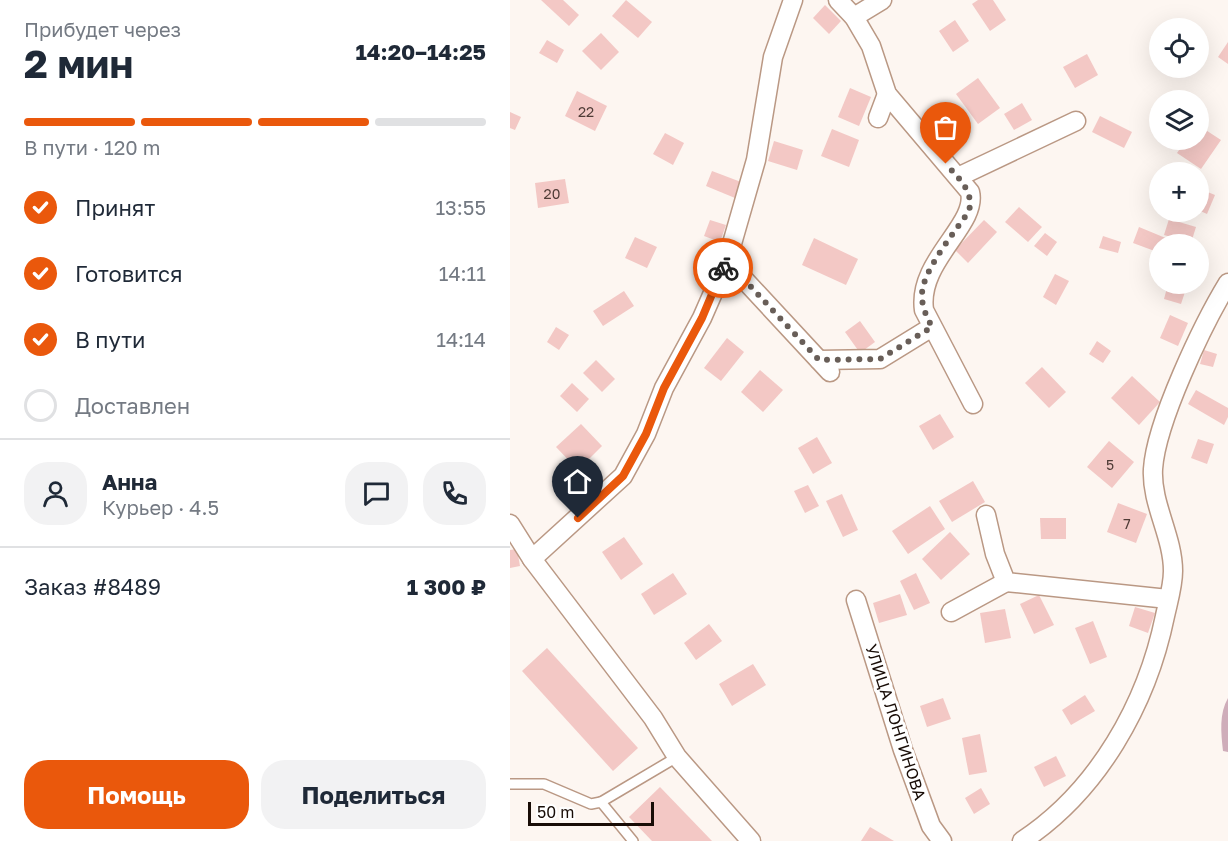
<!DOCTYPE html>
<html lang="ru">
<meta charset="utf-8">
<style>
body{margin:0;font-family:"Golos Text",sans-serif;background:#f2f2f3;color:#1f2937;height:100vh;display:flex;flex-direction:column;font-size:22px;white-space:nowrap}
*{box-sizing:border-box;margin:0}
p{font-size:20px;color:#747a83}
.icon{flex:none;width:33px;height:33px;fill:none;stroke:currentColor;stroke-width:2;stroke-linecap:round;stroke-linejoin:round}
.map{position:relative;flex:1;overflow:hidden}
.sheet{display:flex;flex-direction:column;background:#fff;width:510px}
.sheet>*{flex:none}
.tools{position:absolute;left:639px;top:18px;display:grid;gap:12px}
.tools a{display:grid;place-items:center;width:60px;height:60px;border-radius:50%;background:#fff;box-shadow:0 6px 24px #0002;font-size:30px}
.scale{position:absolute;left:18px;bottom:15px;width:126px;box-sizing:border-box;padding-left:6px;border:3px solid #180c06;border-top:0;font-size:16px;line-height:21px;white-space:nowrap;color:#180c06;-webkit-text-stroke:4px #fff;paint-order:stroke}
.pin{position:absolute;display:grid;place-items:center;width:51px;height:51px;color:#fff;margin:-62px -26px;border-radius:50% 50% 50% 0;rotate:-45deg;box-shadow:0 0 6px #0007}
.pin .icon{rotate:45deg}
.courier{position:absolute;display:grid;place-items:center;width:60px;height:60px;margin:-30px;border:4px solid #ea580c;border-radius:50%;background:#fff;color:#222;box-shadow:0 2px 8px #0007}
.head em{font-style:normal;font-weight:700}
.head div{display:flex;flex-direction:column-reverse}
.head{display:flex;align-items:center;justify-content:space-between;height:102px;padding:0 24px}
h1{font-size:39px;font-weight:700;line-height:45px}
.bar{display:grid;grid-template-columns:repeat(4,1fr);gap:9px 6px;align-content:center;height:72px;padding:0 24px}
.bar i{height:8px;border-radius:4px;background:#e0e1e3}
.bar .active{background:#ea580c}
.bar p{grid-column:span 4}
.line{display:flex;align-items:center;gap:15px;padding:0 24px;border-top:2px solid #e0e1e3}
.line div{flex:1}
.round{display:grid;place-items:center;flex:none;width:63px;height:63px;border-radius:24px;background:#f2f2f3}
ol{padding:0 24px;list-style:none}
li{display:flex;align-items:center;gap:18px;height:66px}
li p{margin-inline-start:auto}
li .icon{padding:6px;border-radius:50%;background:#ea580c;color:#fff;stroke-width:4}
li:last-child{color:#747a83}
li i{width:33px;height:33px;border:3px solid #e0e1e3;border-radius:50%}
.button{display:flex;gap:12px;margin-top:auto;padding:12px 24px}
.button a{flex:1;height:69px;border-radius:24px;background:#ea580c;color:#fff;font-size:24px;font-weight:700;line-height:69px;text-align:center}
.button a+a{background:#f2f2f3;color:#1f2937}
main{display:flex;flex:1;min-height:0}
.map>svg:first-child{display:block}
.water{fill:#cfadba}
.building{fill:#f3c8c5}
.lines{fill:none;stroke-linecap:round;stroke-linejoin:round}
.service-casing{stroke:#ba9884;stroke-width:12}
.minor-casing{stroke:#ba9884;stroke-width:21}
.service{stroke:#fff;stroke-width:9}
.minor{stroke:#fff;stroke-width:18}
.done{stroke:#685e58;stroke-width:6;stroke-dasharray:0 10.8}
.route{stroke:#ea580c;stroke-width:8}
.labels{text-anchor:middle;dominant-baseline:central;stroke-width:6;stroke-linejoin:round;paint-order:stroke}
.number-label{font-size:14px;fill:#4f3b36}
.street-label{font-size:16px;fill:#180c06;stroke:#fff}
</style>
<main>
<section class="sheet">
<div class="head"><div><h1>2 мин</h1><p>Прибудет через</p></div><em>14:20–14:25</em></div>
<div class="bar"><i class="active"></i><i class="active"></i><i class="active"></i><i></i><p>В пути · 120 m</p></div>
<ol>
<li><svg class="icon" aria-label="check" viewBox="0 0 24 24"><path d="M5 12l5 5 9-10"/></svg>Принят<p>13:55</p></li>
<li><svg class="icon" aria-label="check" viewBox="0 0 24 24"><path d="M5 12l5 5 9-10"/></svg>Готовится<p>14:11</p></li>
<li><svg class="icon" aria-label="check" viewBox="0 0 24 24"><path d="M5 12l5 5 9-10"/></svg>В пути<p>14:14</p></li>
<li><i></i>Доставлен</li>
</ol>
<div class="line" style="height:108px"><a class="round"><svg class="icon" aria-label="person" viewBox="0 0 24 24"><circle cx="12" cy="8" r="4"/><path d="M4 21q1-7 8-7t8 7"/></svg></a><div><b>Анна</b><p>Курьер · 4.5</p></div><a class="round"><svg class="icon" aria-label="chat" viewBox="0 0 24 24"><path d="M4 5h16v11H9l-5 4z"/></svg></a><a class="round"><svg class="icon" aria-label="phone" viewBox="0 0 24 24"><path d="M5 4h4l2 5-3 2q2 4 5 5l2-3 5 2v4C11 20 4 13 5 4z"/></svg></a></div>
<div class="line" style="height:78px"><div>Заказ #8489</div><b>1 300 ₽</b></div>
<div class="button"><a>Помощь</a><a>Поделиться</a></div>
</section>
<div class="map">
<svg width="718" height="841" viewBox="0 0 718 841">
<rect width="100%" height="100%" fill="#fdf6f1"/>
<path class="water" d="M718,698V752L713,751C711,732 709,714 718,698Z"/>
<g class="building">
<polygon points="31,0 53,0 69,15 59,26"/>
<polygon points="116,0 142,22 128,38 102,16"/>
<polygon points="468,0 483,0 496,20 480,31 462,4"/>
<polygon points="315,5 331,21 319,34 303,18"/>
<polygon points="445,20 459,41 443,52 429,31"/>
<polygon points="91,33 109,52 91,70 72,51"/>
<polygon points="37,40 54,50 47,63 29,53"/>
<polygon points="718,42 718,64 708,57"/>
<polygon points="577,54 588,75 565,88 553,67"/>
<polygon points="468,78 490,108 468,124 446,94"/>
<polygon points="340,88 361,97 349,126 328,117"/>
<polygon points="67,91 97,106 85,131 55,116"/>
<polygon points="512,103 522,120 504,130 494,114"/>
<polygon points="0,112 11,117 5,130 0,128"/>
<polygon points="590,116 622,132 614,148 582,132"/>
<polygon points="688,125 711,140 691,169 667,153 676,140 688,140"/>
<polygon points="322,129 349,140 339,167 311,156"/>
<polygon points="155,133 174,143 163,165 143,154"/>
<polygon points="264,141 293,150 287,170 258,161"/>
<polygon points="202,171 231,182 225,198 196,186"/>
<polygon points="55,179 59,203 28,208 25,183"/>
<polygon points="688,188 705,195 697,214 688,210"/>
<polygon points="509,207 532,227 518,242 495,222"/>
<polygon points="659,219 686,227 681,243 654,235"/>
<polygon points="200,220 216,225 210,242 194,236"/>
<polygon points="474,220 487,232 458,263 445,250"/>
<polygon points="629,227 658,239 656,244 650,244 650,253 623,243"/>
<polygon points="535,233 547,242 537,256 524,246"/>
<polygon points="593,236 611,242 608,253 589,248"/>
<polygon points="125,237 147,247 137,268 115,258"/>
<polygon points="304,238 348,259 336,285 292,265"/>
<polygon points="545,274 559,281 546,305 533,297"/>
<polygon points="658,284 676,289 671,304 654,299"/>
<polygon points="114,291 124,306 93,326 83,311"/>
<polygon points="660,315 678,323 668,346 650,338"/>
<polygon points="350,321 365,342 350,353 335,332"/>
<polygon points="46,327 59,335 49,350 37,342"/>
<polygon points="217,338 234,352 211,381 194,368"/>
<polygon points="587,341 601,351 593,363 579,354"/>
<polygon points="694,350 707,354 703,367 690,364"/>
<polygon points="86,360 105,379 92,392 73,373"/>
<polygon points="532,367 556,392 539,408 515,383"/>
<polygon points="250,370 273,390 253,412 231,392"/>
<polygon points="622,376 650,402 629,425 601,398"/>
<polygon points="62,383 79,399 67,412 50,396"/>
<polygon points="686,390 718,408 718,417 714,425 678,404"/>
<polygon points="430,414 444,437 423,450 409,426"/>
<polygon points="71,424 92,446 68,470 46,447"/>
<polygon points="307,437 322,463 303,474 288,448"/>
<polygon points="688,439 704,444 697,464 681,458"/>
<polygon points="599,441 624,462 602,488 577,467"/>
<polygon points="463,481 475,502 442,522 429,501"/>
<polygon points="298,485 309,506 295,513 284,491"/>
<polygon points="332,494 348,530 333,537 316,501"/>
<polygon points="608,503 637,514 626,543 597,532"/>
<polygon points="420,506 435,529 398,554 382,531"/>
<polygon points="530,518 556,518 556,539 531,539"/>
<polygon points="440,532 460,554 431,580 412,559"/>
<polygon points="114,537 133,564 111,580 92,552"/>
<polygon points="7,549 10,566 0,568 0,550"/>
<polygon points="163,573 177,594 144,615 131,594"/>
<polygon points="406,573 420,603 404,610 390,581"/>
<polygon points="390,594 397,615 369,623 363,603"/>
<polygon points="529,595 544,625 524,634 510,604"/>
<polygon points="625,607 645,613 638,633 619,626"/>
<polygon points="495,609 501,638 475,643 470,613"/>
<polygon points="583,621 597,657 580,664 565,628"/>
<polygon points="199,624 212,641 186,660 174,643"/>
<polygon points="37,648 128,748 103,771 12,671"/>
<polygon points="243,664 256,685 222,706 209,684"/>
<polygon points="575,695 585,711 561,725 552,710"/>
<polygon points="433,698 441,719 417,727 410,706"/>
<polygon points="470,734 477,772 459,775 452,738"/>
<polygon points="546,756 556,776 534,787 524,767"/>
<polygon points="150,787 202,841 142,841 119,817"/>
<polygon points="471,788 480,804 464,814 455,798"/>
<polygon points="360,827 384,841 351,841"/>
</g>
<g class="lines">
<g class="service-casing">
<g id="service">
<polyline points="0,784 34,784 81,804 91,802 123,841"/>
<polyline points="91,802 167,757"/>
</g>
</g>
<g class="minor-casing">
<g id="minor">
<path d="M328,0L344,17L361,46L377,94L460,192C468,225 407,261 414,310L463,404"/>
<polyline points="344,17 372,0"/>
<polyline points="368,118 377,94"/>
<polyline points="448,177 566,121"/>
<polyline points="217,261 320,372"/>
<polyline points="309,360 370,359 422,327"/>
<polyline points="476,515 485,554 496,582 658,599"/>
<polyline points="0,524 22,559 143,718 167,757 241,841"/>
<polyline points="22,559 113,476 136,434 154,388 192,318 217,261 246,160 263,57 283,0"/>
<polyline points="346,600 393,750 421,826 432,841"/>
<polyline points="441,612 496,582"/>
<path d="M512,841C588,791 637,704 655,616C658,602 663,586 663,571C663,536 641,504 643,469C646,422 693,324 718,283"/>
</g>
</g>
<use href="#service" class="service"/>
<use href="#minor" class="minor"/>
</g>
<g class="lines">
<path class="done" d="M213,268L217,261L309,360L370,359L422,327C417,317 412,308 412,296C411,272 445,232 459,211C464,191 449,179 436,164"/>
<polyline class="route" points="68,518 113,476 136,434 154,388 192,318 213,268"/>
</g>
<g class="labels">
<g class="number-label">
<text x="76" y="111">22</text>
<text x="42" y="193">20</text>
<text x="600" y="464">5</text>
<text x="617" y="523">7</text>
</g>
<g class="street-label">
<text transform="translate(386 722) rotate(72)">УЛИЦА ЛОНГИНОВА</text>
</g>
</g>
</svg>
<div class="tools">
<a><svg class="icon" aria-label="locate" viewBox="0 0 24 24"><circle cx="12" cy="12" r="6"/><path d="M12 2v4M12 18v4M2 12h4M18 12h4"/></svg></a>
<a><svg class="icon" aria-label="layers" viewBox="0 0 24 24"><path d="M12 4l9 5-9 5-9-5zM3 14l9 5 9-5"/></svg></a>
<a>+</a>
<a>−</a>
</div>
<div class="scale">50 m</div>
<div class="pin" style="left:436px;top:164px;background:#ea580c"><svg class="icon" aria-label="bag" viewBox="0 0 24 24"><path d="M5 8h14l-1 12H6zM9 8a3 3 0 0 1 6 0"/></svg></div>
<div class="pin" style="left:68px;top:518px;background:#1f2937"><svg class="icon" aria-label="home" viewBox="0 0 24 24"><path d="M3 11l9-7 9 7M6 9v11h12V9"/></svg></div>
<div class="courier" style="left:213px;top:268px"><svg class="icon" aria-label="bike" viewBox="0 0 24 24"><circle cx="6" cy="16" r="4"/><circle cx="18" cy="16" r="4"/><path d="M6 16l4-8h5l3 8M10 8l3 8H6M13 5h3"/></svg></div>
</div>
</main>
